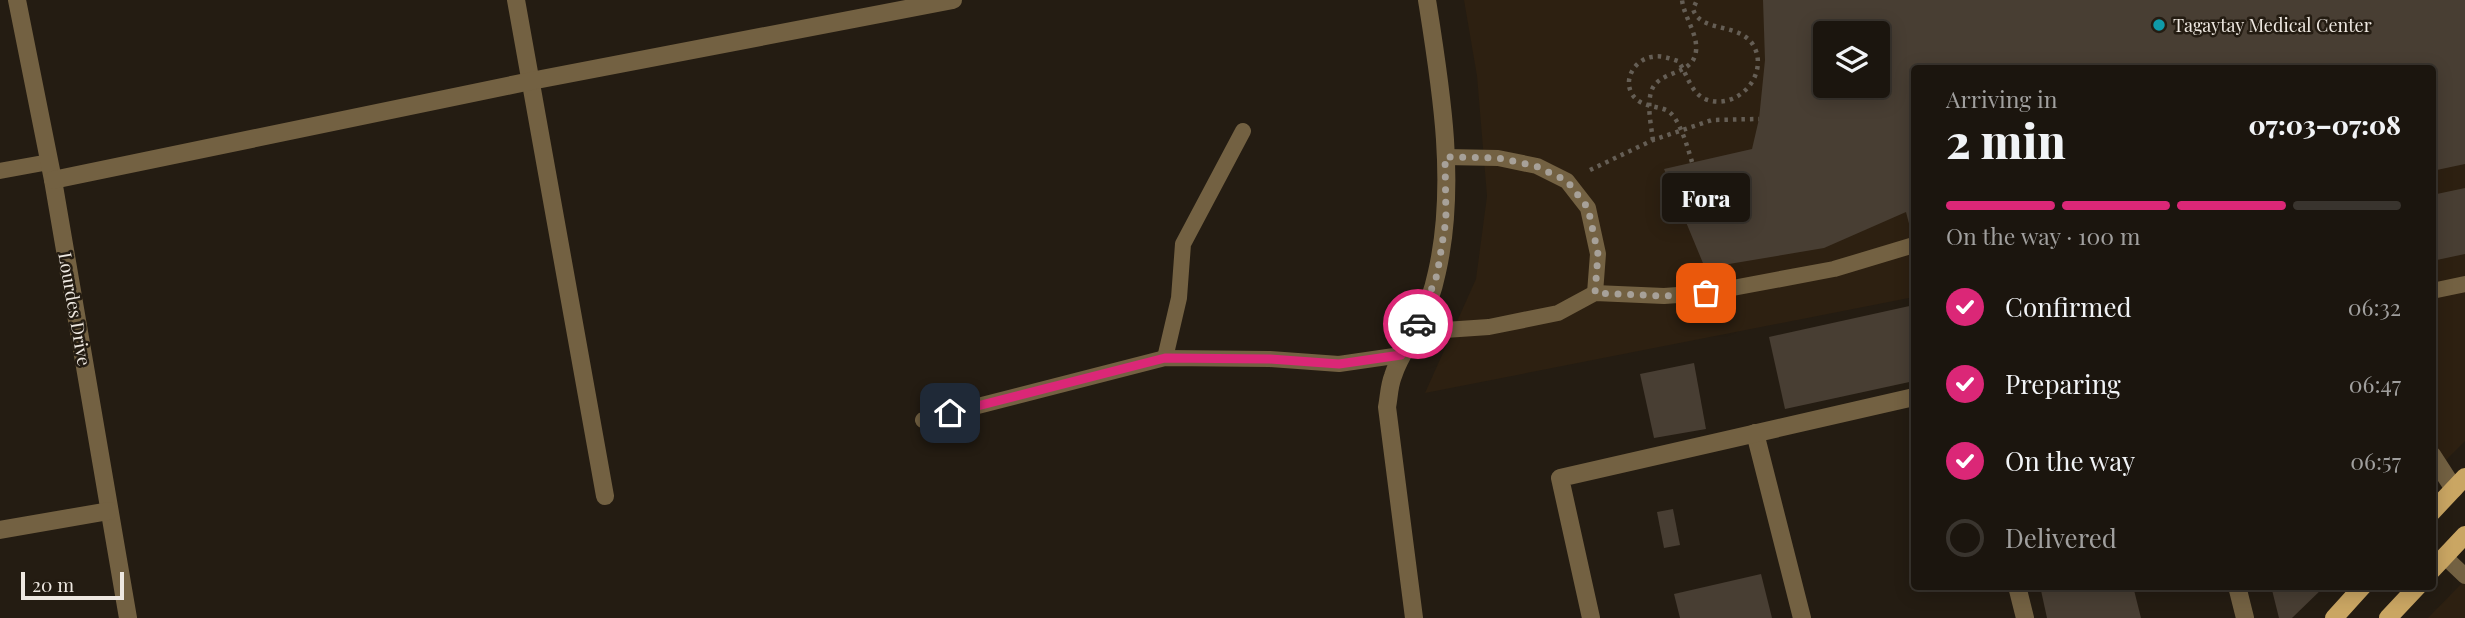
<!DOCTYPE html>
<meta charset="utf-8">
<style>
body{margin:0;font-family:"Playfair Display",serif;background:#28221c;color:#f1f3f6;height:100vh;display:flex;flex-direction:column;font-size:26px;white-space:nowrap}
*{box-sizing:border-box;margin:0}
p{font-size:23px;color:#a09f9e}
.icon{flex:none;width:38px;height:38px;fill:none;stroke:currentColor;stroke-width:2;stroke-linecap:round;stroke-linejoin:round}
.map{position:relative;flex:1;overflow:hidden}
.drawer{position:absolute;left:1911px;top:65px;width:525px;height:525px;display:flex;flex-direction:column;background:#1b150e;border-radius:7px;box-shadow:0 4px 18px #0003,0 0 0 2px #39342e}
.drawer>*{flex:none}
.buttons{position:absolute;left:1813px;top:21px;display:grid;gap:14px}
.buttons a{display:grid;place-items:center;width:77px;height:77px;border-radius:7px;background:#1b150e;box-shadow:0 4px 18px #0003,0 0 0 2px #39342e;font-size:35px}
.scale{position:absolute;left:21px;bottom:18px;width:103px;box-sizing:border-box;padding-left:7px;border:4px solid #eee8e1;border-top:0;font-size:19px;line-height:24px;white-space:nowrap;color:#eee8e1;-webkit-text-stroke:5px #241c12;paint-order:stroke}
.pin{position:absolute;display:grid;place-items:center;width:60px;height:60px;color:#fff;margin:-30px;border-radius:14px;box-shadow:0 4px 10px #0006}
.courier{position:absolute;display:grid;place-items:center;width:70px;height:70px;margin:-35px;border:5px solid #db2777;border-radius:50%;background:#fff;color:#222;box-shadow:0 2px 9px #0007}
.bubble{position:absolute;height:49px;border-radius:7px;background:#1b150e;box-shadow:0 4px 18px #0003,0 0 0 2px #39342e;font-size:23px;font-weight:800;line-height:49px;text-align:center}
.overview em{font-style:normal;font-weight:800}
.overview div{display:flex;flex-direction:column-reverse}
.overview{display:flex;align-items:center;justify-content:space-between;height:119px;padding:0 35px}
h1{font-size:46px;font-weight:800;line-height:52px}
.bar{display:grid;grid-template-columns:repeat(4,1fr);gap:10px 7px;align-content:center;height:84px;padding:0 35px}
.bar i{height:9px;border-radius:5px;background:#39342e}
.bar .active{background:#db2777}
.bar p{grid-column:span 4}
ol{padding:0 35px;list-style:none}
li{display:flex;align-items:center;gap:21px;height:77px}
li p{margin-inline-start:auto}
li .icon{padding:7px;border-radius:50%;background:#db2777;color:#fff;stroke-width:4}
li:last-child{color:#a09f9e}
li i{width:38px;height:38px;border:4px solid #39342e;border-radius:50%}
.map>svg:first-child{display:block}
.built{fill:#2d2011;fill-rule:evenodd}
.building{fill:#483e33;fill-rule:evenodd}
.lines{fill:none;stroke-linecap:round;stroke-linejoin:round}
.path{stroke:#655e55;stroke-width:4.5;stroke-dasharray:3.5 5;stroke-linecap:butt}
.service{stroke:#736142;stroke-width:16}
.minor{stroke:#736142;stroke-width:18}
.tertiary{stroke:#736142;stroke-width:18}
.primary{stroke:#caa663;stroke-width:18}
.path-bridge{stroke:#655e55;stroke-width:4.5;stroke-dasharray:3.5 5;stroke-linecap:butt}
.done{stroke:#a7a199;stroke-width:7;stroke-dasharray:0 12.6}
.route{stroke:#db2777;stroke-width:9}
.culture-dot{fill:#0f9aa8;stroke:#241c12;stroke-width:2.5}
.labels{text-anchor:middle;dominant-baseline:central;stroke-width:5;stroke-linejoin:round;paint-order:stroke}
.poi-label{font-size:18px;fill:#eee8e1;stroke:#241c12;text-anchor:start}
.street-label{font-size:18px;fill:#eee8e1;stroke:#241c12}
</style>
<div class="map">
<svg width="2465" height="618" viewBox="0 0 2465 618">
<rect width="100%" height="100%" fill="#241c12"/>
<g class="built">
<path d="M1464,0H2465V441L2433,473L2432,68H1914V297L1425,393L1476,279L1487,196L1477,76ZM1825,33H1878V86H1825Z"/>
<polygon points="2465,580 2465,618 2428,618"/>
</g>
<g class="building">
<path d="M1763,0H2465V164L2432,171V68H1914V243L1906,212L1824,248L1705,268L1664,169L1752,149L1759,119L1765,60ZM1825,33H1878V86H1825Z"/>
<polygon points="2465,188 2465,254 2432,261 2432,195"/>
<polygon points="1914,305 1914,381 1785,409 1769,337"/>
<polygon points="1694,363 1706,429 1654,438 1640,374"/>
<polygon points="1673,509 1680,545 1664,548 1657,512"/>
<polygon points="1761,574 1772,618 1680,618 1674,594"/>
<polygon points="2040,586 2133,586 2141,618 2047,618"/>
<polygon points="2271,586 2325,586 2292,618 2279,618"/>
</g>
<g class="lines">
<g class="path">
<path d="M1653,140C1651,125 1647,107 1651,92C1658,69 1693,77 1696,51C1698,34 1684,17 1682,0"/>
<polyline points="1590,170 1653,140 1712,120 1759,119"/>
</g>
<g class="service">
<polyline points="1445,157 1498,158 1537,166 1567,181 1588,208 1598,254 1595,293"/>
<polyline points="0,171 49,162"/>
<polyline points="2432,291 2465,284"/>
<polyline points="1415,332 1489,327 1558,313 1595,293 1664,296 1706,293 1834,269 1914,245"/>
<polyline points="1165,358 1179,298 1183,244 1243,131"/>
<polyline points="923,420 1165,358 1270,359 1339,364 1401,355"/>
<polyline points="2445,557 2465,576"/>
</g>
<g class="minor">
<polyline points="17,0 53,180 128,618"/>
<polyline points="516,0 605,496"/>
<polyline points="53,180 531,81 953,0"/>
<polyline points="1755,433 1802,618"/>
<polyline points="2432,455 2454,489"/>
<polyline points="0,530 109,511"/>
<polyline points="2017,586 2025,618"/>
<polyline points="2237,586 2245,618"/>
<polyline points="1591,618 1560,478 1914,397"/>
</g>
<path class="tertiary" d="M1414,618L1387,407C1389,397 1389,386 1393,376C1398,360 1407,347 1415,333C1424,315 1433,292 1437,272C1457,184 1441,88 1427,0"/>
<g class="primary">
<polyline points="2432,512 2465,477"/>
<polyline points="2432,570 2465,535"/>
<polyline points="2334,618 2363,586"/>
<polyline points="2388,618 2418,586"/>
</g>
<path class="path-bridge" d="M1692,162C1688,149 1679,115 1666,110C1654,105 1640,107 1632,94C1623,79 1635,60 1651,57C1660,55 1669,58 1678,61C1687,73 1690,92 1705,99C1734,111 1766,80 1756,51C1745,20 1701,35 1693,9L1697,0"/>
</g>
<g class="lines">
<polyline class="done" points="1418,324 1437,275 1446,220 1445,157 1498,158 1536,166 1567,181 1588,208 1598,254 1595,293 1664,296 1706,293"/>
<polyline class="route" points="950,413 1165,358 1270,359 1339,364 1401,355 1418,324"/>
</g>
<circle class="culture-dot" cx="2159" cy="25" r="7"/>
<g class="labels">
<g class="poi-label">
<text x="2173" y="25">Tagaytay Medical Center</text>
</g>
<g class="street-label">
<text transform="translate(75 309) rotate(80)">Lourdes Drive</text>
</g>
</g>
</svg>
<div class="buttons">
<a><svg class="icon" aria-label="layers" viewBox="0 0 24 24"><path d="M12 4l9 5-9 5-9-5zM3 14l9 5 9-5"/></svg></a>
</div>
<div class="scale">20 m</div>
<div class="pin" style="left:1706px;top:293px;background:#ea580c"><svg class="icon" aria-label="bag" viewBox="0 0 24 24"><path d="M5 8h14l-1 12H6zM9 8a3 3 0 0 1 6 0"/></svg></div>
<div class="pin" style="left:950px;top:413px;background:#1f2937"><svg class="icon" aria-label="home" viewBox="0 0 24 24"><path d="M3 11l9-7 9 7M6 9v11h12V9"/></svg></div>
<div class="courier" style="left:1418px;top:324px"><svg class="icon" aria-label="car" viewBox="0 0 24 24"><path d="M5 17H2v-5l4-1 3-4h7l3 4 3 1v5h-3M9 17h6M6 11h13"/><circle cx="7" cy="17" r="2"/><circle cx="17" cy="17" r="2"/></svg></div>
<div class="bubble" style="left:1662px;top:173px;width:88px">Fora</div>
<section class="drawer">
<div class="overview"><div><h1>2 min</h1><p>Arriving in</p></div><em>07:03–07:08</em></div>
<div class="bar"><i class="active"></i><i class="active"></i><i class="active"></i><i></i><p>On the way · 100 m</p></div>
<ol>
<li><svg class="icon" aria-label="check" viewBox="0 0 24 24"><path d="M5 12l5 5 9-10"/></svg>Confirmed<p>06:32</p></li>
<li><svg class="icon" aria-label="check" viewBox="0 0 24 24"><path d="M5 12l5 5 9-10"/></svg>Preparing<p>06:47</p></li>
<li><svg class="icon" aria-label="check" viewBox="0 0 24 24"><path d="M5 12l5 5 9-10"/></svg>On the way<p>06:57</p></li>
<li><i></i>Delivered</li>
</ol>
</section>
</div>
